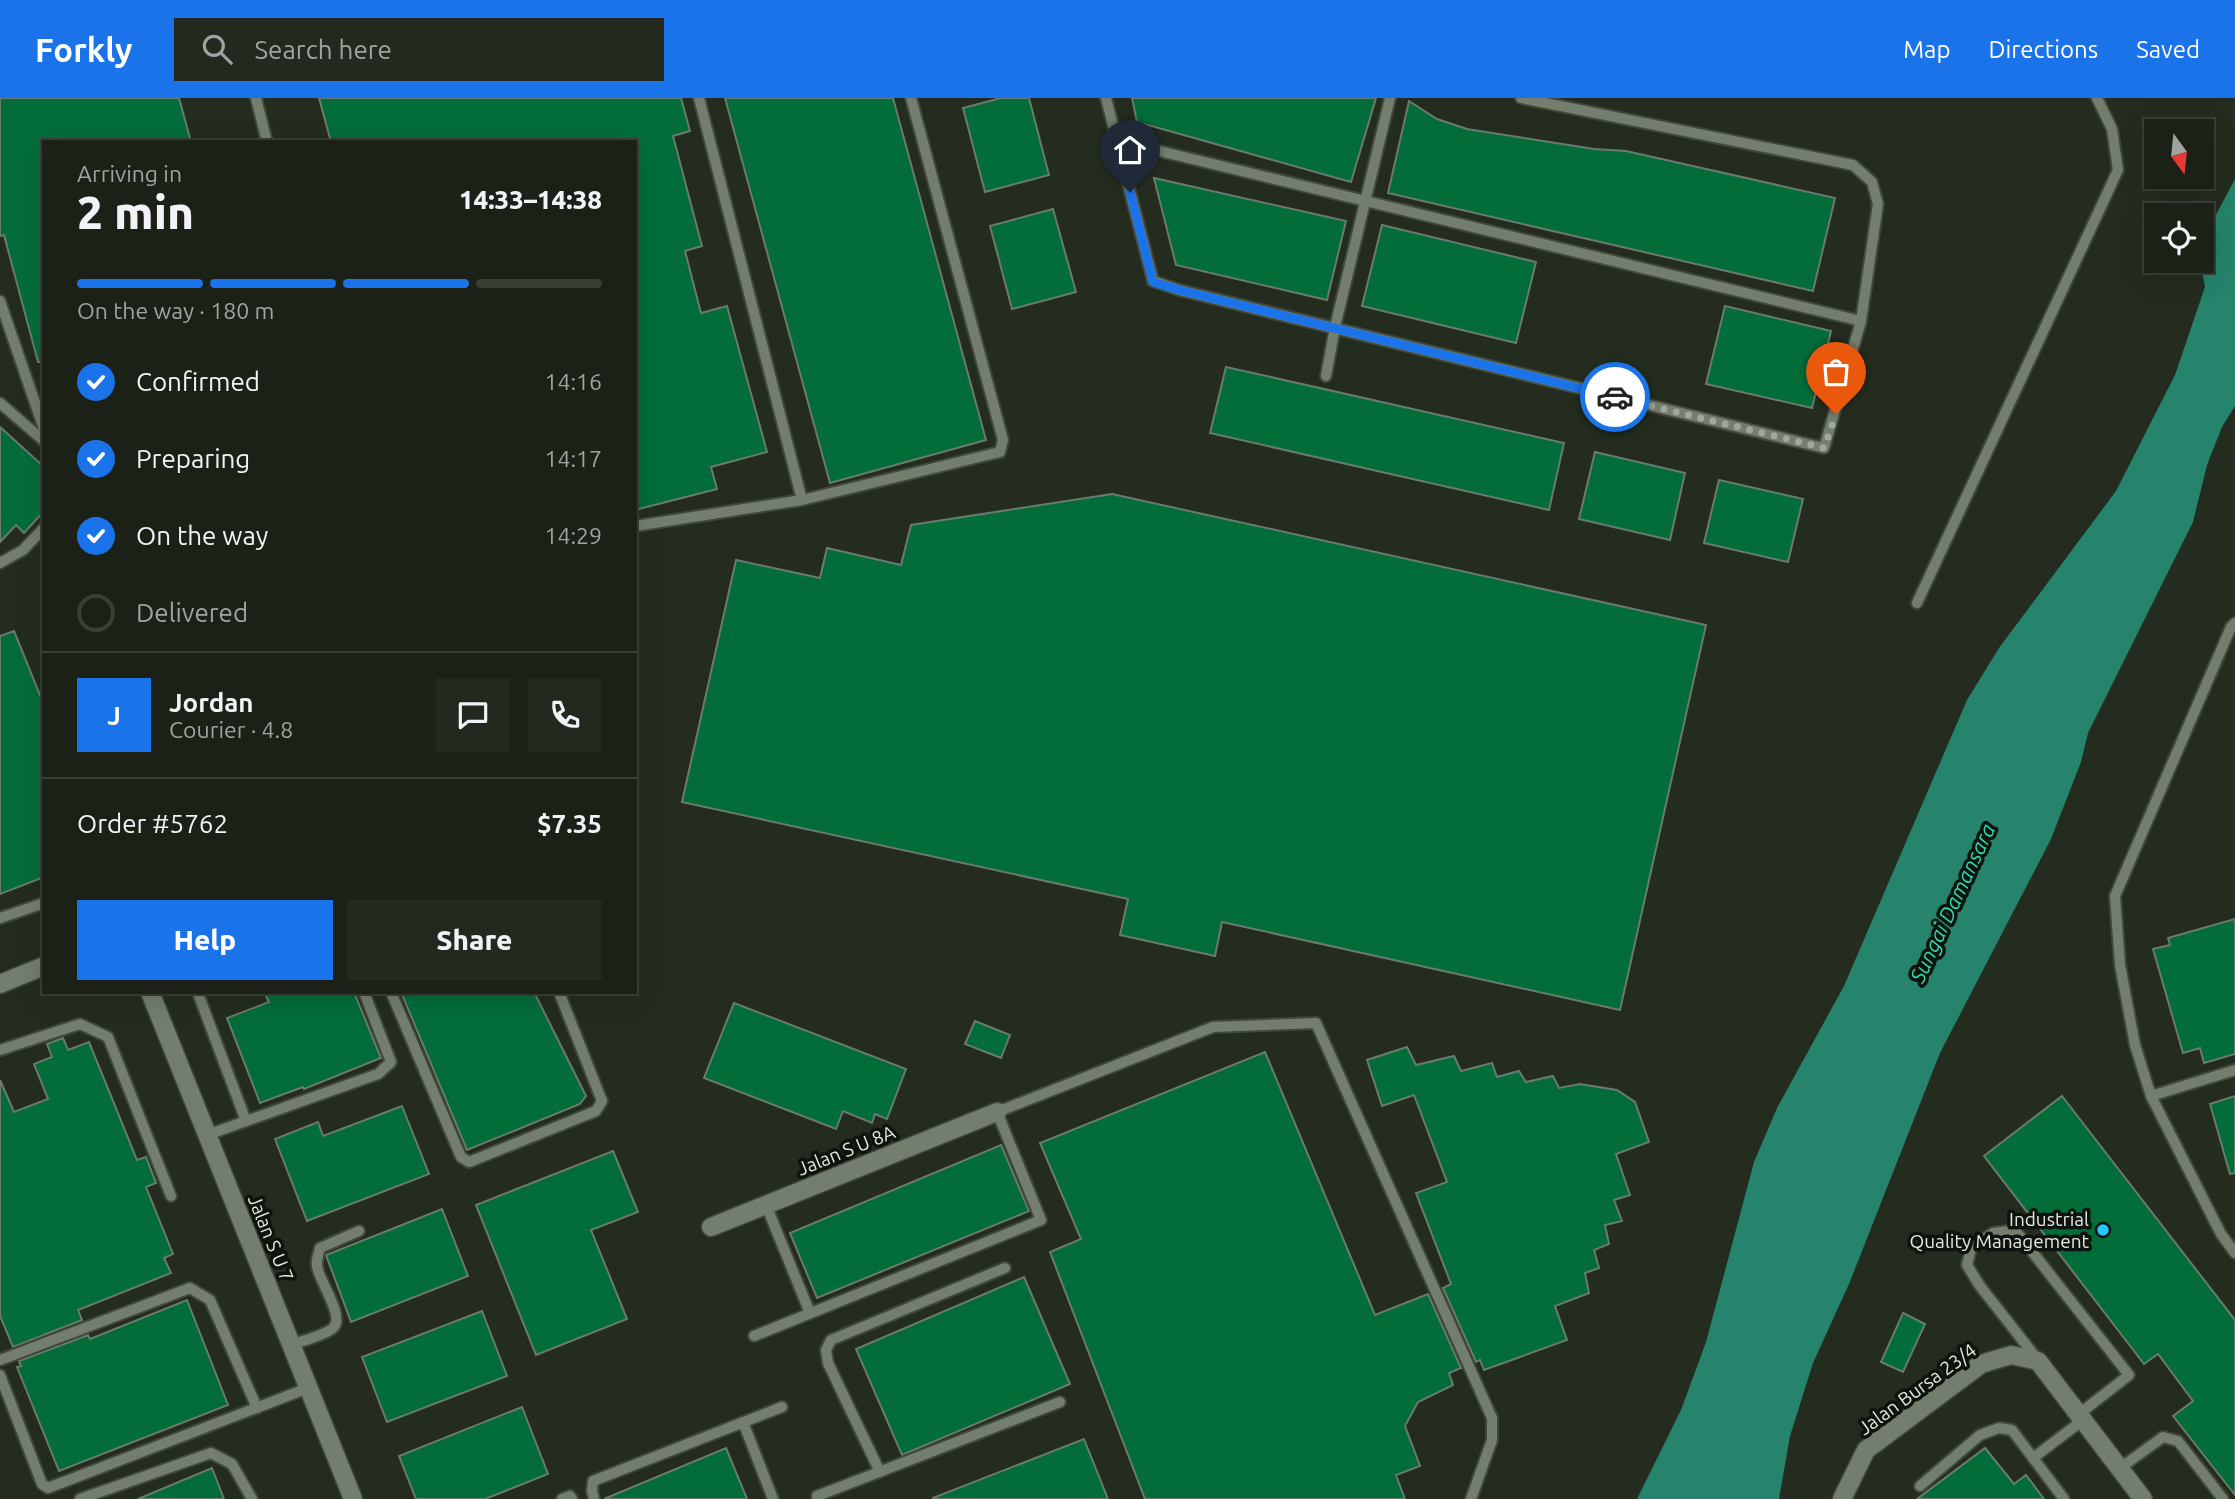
<!DOCTYPE html>
<meta charset="utf-8">
<style>
body{margin:0;font-family:Ubuntu,sans-serif;background:#242920;color:#f1f3f6;height:100vh;display:flex;flex-direction:column;font-size:26px;white-space:nowrap}
*{box-sizing:border-box;margin:0}
p{font-size:23px;color:#a0a3a1}
.icon{flex:none;width:38px;height:38px;fill:none;stroke:currentColor;stroke-width:2;stroke-linecap:round;stroke-linejoin:round}
.map{position:relative;flex:1;overflow:hidden}
.drawer{position:absolute;left:42px;top:42px;width:595px;height:854px;display:flex;flex-direction:column;background:#1b2117;border-radius:0px;box-shadow:0 7px 28px #0002,0 0 0 2px #393e36}
.drawer>*{flex:none}
.needle{width:46px;rotate:165deg}
.fabs{position:absolute;left:2144px;top:21px;display:grid;gap:14px}
.fabs a{display:grid;place-items:center;width:70px;height:70px;border-radius:0px;background:#1b2117;box-shadow:0 7px 28px #0002,0 0 0 2px #393e36;font-size:35px}
.pin{position:absolute;display:grid;place-items:center;width:60px;height:60px;color:#fff;margin:-72px -30px;border-radius:50% 50% 50% 0;rotate:-45deg;box-shadow:0 0 7px #0007}
.pin .icon{rotate:45deg}
.courier{position:absolute;display:grid;place-items:center;width:70px;height:70px;margin:-35px;border:5px solid #1a73e8;border-radius:50%;background:#fff;color:#222;box-shadow:0 2px 9px #0007}
.overview em{font-style:normal;font-weight:800}
.overview div{display:flex;flex-direction:column-reverse}
.overview{display:flex;align-items:center;justify-content:space-between;height:119px;padding:0 35px}
h1{font-size:46px;font-weight:800;line-height:52px}
.bar{display:grid;grid-template-columns:repeat(4,1fr);gap:10px 7px;align-content:center;height:84px;padding:0 35px}
.bar i{height:9px;border-radius:5px;background:#393e36}
.bar .current{background:#1a73e8}
.bar p{grid-column:span 4}
.line{display:flex;align-items:center;gap:18px;padding:0 35px;border-top:2px solid #393e36}
.line div{flex:1}
.round{display:grid;place-items:center;flex:none;width:74px;height:74px;border-radius:0px;background:#242920}
ol{padding:0 35px;list-style:none}
li{display:flex;align-items:center;gap:21px;height:77px}
li p{margin-inline-start:auto}
li .icon{padding:7px;border-radius:50%;background:#1a73e8;color:#fff;stroke-width:4}
li:last-child{color:#a0a3a1}
li i{width:38px;height:38px;border:4px solid #393e36;border-radius:50%}
.cta{display:flex;gap:14px;margin-top:auto;padding:14px 35px}
.cta a{flex:1;height:80px;border-radius:0px;background:#1a73e8;color:#fff;font-size:28px;font-weight:800;line-height:80px;text-align:center}
.cta a+a{background:#242920;color:#f1f3f6}
header{display:flex;align-items:center;gap:42px;box-sizing:border-box;height:98px;padding:0 35px;background:#1a73e8;color:#fff}
header strong{font-size:33px}
nav{display:flex;gap:38px;margin-inline-start:auto;font-size:24px}
.search{width:490px;height:63px;background:#242920;display:flex;align-items:center;gap:18px;box-sizing:border-box;padding:0 24px;border-radius:0px;color:#a0a3a1;font-size:26px}
.map>svg:first-child{display:block}
.water{fill:#25846b}
.building{fill:#036d39;stroke:#6a7a6e;stroke-width:2}
.lines{fill:none;stroke-linecap:round;stroke-linejoin:round}
.service-casing{stroke:#40483c;stroke-width:14}
.minor-casing{stroke:#40483c;stroke-width:21}
.service{stroke:#737e6e;stroke-width:10}
.minor{stroke:#737e6e;stroke-width:18}
.done{stroke:#a0a79c;stroke-width:7;stroke-dasharray:0 12.6}
.route{stroke:#1a73e8;stroke-width:9}
.poi-dot{fill:#23c9fe;stroke:#0f130d;stroke-width:2.5}
.labels{text-anchor:middle;dominant-baseline:central;stroke-width:7;stroke-linejoin:round;paint-order:stroke}
.street-label{font-size:19px;fill:#e3e9e0;stroke:#0f130d}
.poi-label{font-size:19px;fill:#e3e9e0;stroke:#0f130d;text-anchor:end}
.water-label{font-size:21px;font-style:italic;fill:#2bdeb4;stroke:#0f130d}
</style>
<header>
<strong>Forkly</strong>
<div class="search"><svg class="icon" aria-label="search" viewBox="0 0 24 24"><circle cx="10" cy="10" r="6"/><path d="M15 15l6 6"/></svg>Search here</div>
<nav><a>Map</a><a>Directions</a><a>Saved</a></nav>
</header>
<div class="map">
<svg width="2235" height="1401" viewBox="0 0 2235 1401">
<rect width="100%" height="100%" fill="#242c1f"/>
<polygon class="water" points="2235,81 2235,308 2222,329 2207,367 2193,424 2088,635 2081,664 2051,741 1940,955 1849,1186 1813,1265 1790,1338 1779,1401 1637,1401 1681,1312 1706,1244 1754,1064 1777,1010 1844,888 1967,602 1999,550 2116,393 2175,277 2205,189 2200,163 2202,163 2202,143"/>
<g class="building">
<polygon points="0,0 179,0 191,44 44,44 44,264 38,264 4,137 0,138"/>
<polygon points="319,0 681,0 690,33 673,38 702,148 685,153 701,215 727,208 767,354 711,369 717,391 635,412 635,44 331,44"/>
<polygon points="725,0 893,0 986,342 830,385"/>
<polygon points="1001,0 1029,0 1049,77 985,94 963,10"/>
<polygon points="1132,0 1376,0 1351,84 1137,24"/>
<polygon points="1409,3 1437,21 1467,31 1594,51 1626,53 1835,100 1813,193 1388,95"/>
<polygon points="1154,80 1346,123 1327,202 1176,167"/>
<polygon points="1053,111 1076,194 1012,211 990,128"/>
<polygon points="1382,127 1536,164 1516,245 1362,208"/>
<polygon points="1725,208 1831,233 1812,310 1706,286"/>
<polygon points="1226,269 1564,345 1549,412 1210,335"/>
<polygon points="0,329 44,369 44,413 24,435 16,427 0,444"/>
<polygon points="1595,354 1685,375 1670,442 1579,421"/>
<polygon points="1719,382 1803,401 1788,464 1704,445"/>
<polygon points="1112,396 1706,527 1620,912 1222,824 1215,858 1120,837 1128,801 682,704 736,462 820,480 827,450 901,467 911,427"/>
<polygon points="14,533 44,607 44,779 0,796 0,538"/>
<polygon points="2235,821 2235,956 2204,965 2200,950 2183,955 2153,851 2170,847 2168,840"/>
<polygon points="275,894 354,894 381,960 304,991 303,989 260,1005 227,920 269,904 266,898"/>
<polygon points="401,894 534,894 586,998 580,1006 467,1052"/>
<polygon points="734,905 906,971 887,1021 875,1016 872,1025 843,1013 836,1031 704,980"/>
<polygon points="975,923 1010,937 1001,960 965,946"/>
<polygon points="63,940 68,952 89,944 137,1062 146,1059 156,1085 146,1089 173,1156 164,1160 171,1175 78,1212 82,1222 13,1249 0,1218 0,982 14,1014 48,1001 34,966 52,959 47,946"/>
<polygon points="1407,949 1416,967 1454,958 1461,973 1492,965 1497,979 1519,973 1526,984 1553,978 1559,990 1580,986 1617,992 1635,1004 1649,1044 1616,1056 1630,1097 1614,1102 1622,1123 1605,1127 1609,1146 1594,1152 1599,1170 1585,1175 1589,1195 1555,1208 1567,1242 1484,1272 1480,1262 1476,1264 1443,1190 1451,1186 1416,1095 1447,1084 1414,997 1382,1008 1367,962"/>
<polygon points="1265,954 1375,1217 1428,1196 1461,1270 1449,1275 1453,1287 1418,1304 1405,1328 1420,1368 1396,1377 1405,1401 1145,1401 1050,1154 1081,1141 1040,1045"/>
<polygon points="2062,998 2235,1222 2235,1397 2173,1318 2193,1303 2158,1256 2144,1266 1984,1058"/>
<polygon points="2235,998 2235,1075 2230,1076 2210,1006"/>
<polygon points="402,1008 429,1076 307,1123 275,1041 318,1024 323,1038"/>
<polygon points="1001,1047 1029,1113 817,1200 790,1135"/>
<polygon points="613,1053 638,1114 591,1132 627,1221 536,1257 476,1107"/>
<polygon points="442,1111 468,1178 351,1224 326,1157"/>
<polygon points="1024,1179 1070,1286 902,1357 856,1251"/>
<polygon points="187,1202 228,1307 59,1373 17,1269 21,1268 19,1263 88,1237 90,1241"/>
<polygon points="482,1213 507,1278 387,1324 362,1259"/>
<polygon points="1903,1215 1925,1226 1903,1274 1881,1264"/>
<polygon points="522,1309 548,1376 485,1401 416,1401 399,1358"/>
<polygon points="1084,1341 1108,1401 933,1401 933,1400"/>
<polygon points="726,1350 747,1401 604,1401"/>
<polygon points="1985,1350 2014,1386 2026,1377 2044,1401 1917,1401"/>
<polygon points="212,1370 224,1401 138,1401"/>
</g>
<g class="lines">
<g class="service-casing">
<g id="service">
<polyline points="256,0 267,44"/>
<polyline points="699,0 802,402"/>
<polyline points="1106,0 1153,183 1179,192 1824,350 1861,223 1878,106 1872,84 1853,67 1521,0"/>
<polyline points="1118,43 1861,223"/>
<polyline points="0,203 44,331"/>
<polyline points="1326,278 1335,229 1390,0"/>
<polyline points="0,305 44,343"/>
<polyline points="635,428 802,402 1000,354 1003,342 911,0"/>
<polyline points="0,465 23,452 44,430"/>
<polyline points="1917,505 2118,72 2112,31 2097,0"/>
<polyline points="2235,525 2231,529 2115,798 2120,867 2135,947 2151,998 2221,1136 2235,1155"/>
<polyline points="0,820 44,805"/>
<polyline points="200,894 199,898 246,1023"/>
<polyline points="391,894 461,1059 469,1064 596,1013 602,1003 559,894"/>
<polyline points="0,952 80,926 108,939 171,1098"/>
<polyline points="2151,998 2235,972"/>
<polyline points="207,1037 378,976 391,964 364,894"/>
<polyline points="766,1107 810,1215"/>
<polyline points="754,1238 1041,1122 997,1014 1213,929 1316,925 1492,1320 1492,1342 1471,1401"/>
<path d="M291,1247C301,1243 326,1237 333,1230C345,1220 321,1185 318,1172C315,1165 318,1158 320,1150L359,1133"/>
<polyline points="0,1262 190,1190 210,1202 257,1310"/>
<polyline points="2038,1262 1980,1188 1967,1167 1971,1150 1993,1135 2015,1132 2129,1277 2079,1316"/>
<polyline points="0,1277 42,1386 48,1390 308,1290"/>
<polyline points="743,1324 773,1401"/>
<polyline points="2033,1360 2083,1322"/>
<polyline points="2120,1370 2163,1339 2178,1343 2223,1401"/>
<polyline points="880,1374 828,1265 826,1252 831,1242 1005,1170"/>
<polyline points="1920,1388 1980,1337 1999,1330 2012,1332 2064,1401"/>
<polyline points="817,1398 1060,1304"/>
<polyline points="80,1401 211,1355 232,1366 252,1401"/>
<polyline points="562,1401 570,1398 572,1401"/>
<polyline points="594,1401 592,1393 593,1383 782,1309"/>
</g>
</g>
<g class="minor-casing">
<g id="minor">
<polyline points="0,886 44,868"/>
<polyline points="150,894 353,1401"/>
<polyline points="711,1129 997,1014"/>
<polyline points="1842,1401 1866,1352 1981,1266 2011,1257 2038,1263 2143,1401"/>
</g>
</g>
<use href="#service" class="service"/>
<use href="#minor" class="minor"/>
</g>
<g class="lines">
<polyline class="done" points="1615,299 1824,350 1836,316"/>
<polyline class="route" points="1130,94 1153,184 1179,192 1615,299"/>
</g>
<circle class="poi-dot" cx="2103" cy="1132" r="7"/>
<g class="labels">
<g class="street-label">
<text transform="translate(846 1052) rotate(-22)">Jalan S U 8A</text>
<text transform="translate(271 1140) rotate(68)">Jalan S U 7</text>
<text transform="translate(1917 1291) rotate(-36)">Jalan Bursa 23/4</text>
</g>
<g class="poi-label">
<text x="2089" y="1121">Industrial<tspan x="2089" dy="22">Quality Management</tspan></text>
</g>
<g class="water-label">
<text transform="translate(1952 805) rotate(-65)">Sungai Damansara</text>
</g>
</g>
</svg>
<div class="fabs">
<a><svg class="needle" viewBox="-14 -14 28 28"><path d="M0-13l5 13h-10z" fill="#e53935"/><path d="M0 13l5-13h-10z" fill="#a0a3a1"/></svg></a>
<a><svg class="icon" aria-label="locate" viewBox="0 0 24 24"><circle cx="12" cy="12" r="6"/><path d="M12 2v4M12 18v4M2 12h4M18 12h4"/></svg></a>
</div>
<div class="pin" style="left:1836px;top:316px;background:#ea580c"><svg class="icon" aria-label="bag" viewBox="0 0 24 24"><path d="M5 8h14l-1 12H6zM9 8a3 3 0 0 1 6 0"/></svg></div>
<div class="pin" style="left:1130px;top:94px;background:#1f2937"><svg class="icon" aria-label="home" viewBox="0 0 24 24"><path d="M3 11l9-7 9 7M6 9v11h12V9"/></svg></div>
<div class="courier" style="left:1615px;top:299px"><svg class="icon" aria-label="car" viewBox="0 0 24 24"><path d="M5 17H2v-5l4-1 3-4h7l3 4 3 1v5h-3M9 17h6M6 11h13"/><circle cx="7" cy="17" r="2"/><circle cx="17" cy="17" r="2"/></svg></div>
<section class="drawer">
<div class="overview"><div><h1>2 min</h1><p>Arriving in</p></div><em>14:33–14:38</em></div>
<div class="bar"><i class="current"></i><i class="current"></i><i class="current"></i><i></i><p>On the way · 180 m</p></div>
<ol>
<li><svg class="icon" aria-label="check" viewBox="0 0 24 24"><path d="M5 12l5 5 9-10"/></svg>Confirmed<p>14:16</p></li>
<li><svg class="icon" aria-label="check" viewBox="0 0 24 24"><path d="M5 12l5 5 9-10"/></svg>Preparing<p>14:17</p></li>
<li><svg class="icon" aria-label="check" viewBox="0 0 24 24"><path d="M5 12l5 5 9-10"/></svg>On the way<p>14:29</p></li>
<li><i></i>Delivered</li>
</ol>
<div class="line" style="height:126px"><b class="round" style="background:#1a73e8;color:#fff">J</b><div><b>Jordan</b><p>Courier · 4.8</p></div><a class="round"><svg class="icon" aria-label="chat" viewBox="0 0 24 24"><path d="M4 5h16v11H9l-5 4z"/></svg></a><a class="round"><svg class="icon" aria-label="phone" viewBox="0 0 24 24"><path d="M5 4h4l2 5-3 2q2 4 5 5l2-3 5 2v4C11 20 4 13 5 4z"/></svg></a></div>
<div class="line" style="height:91px"><div>Order #5762</div><b>$7.35</b></div>
<div class="cta"><a>Help</a><a>Share</a></div>
</section>
</div>
